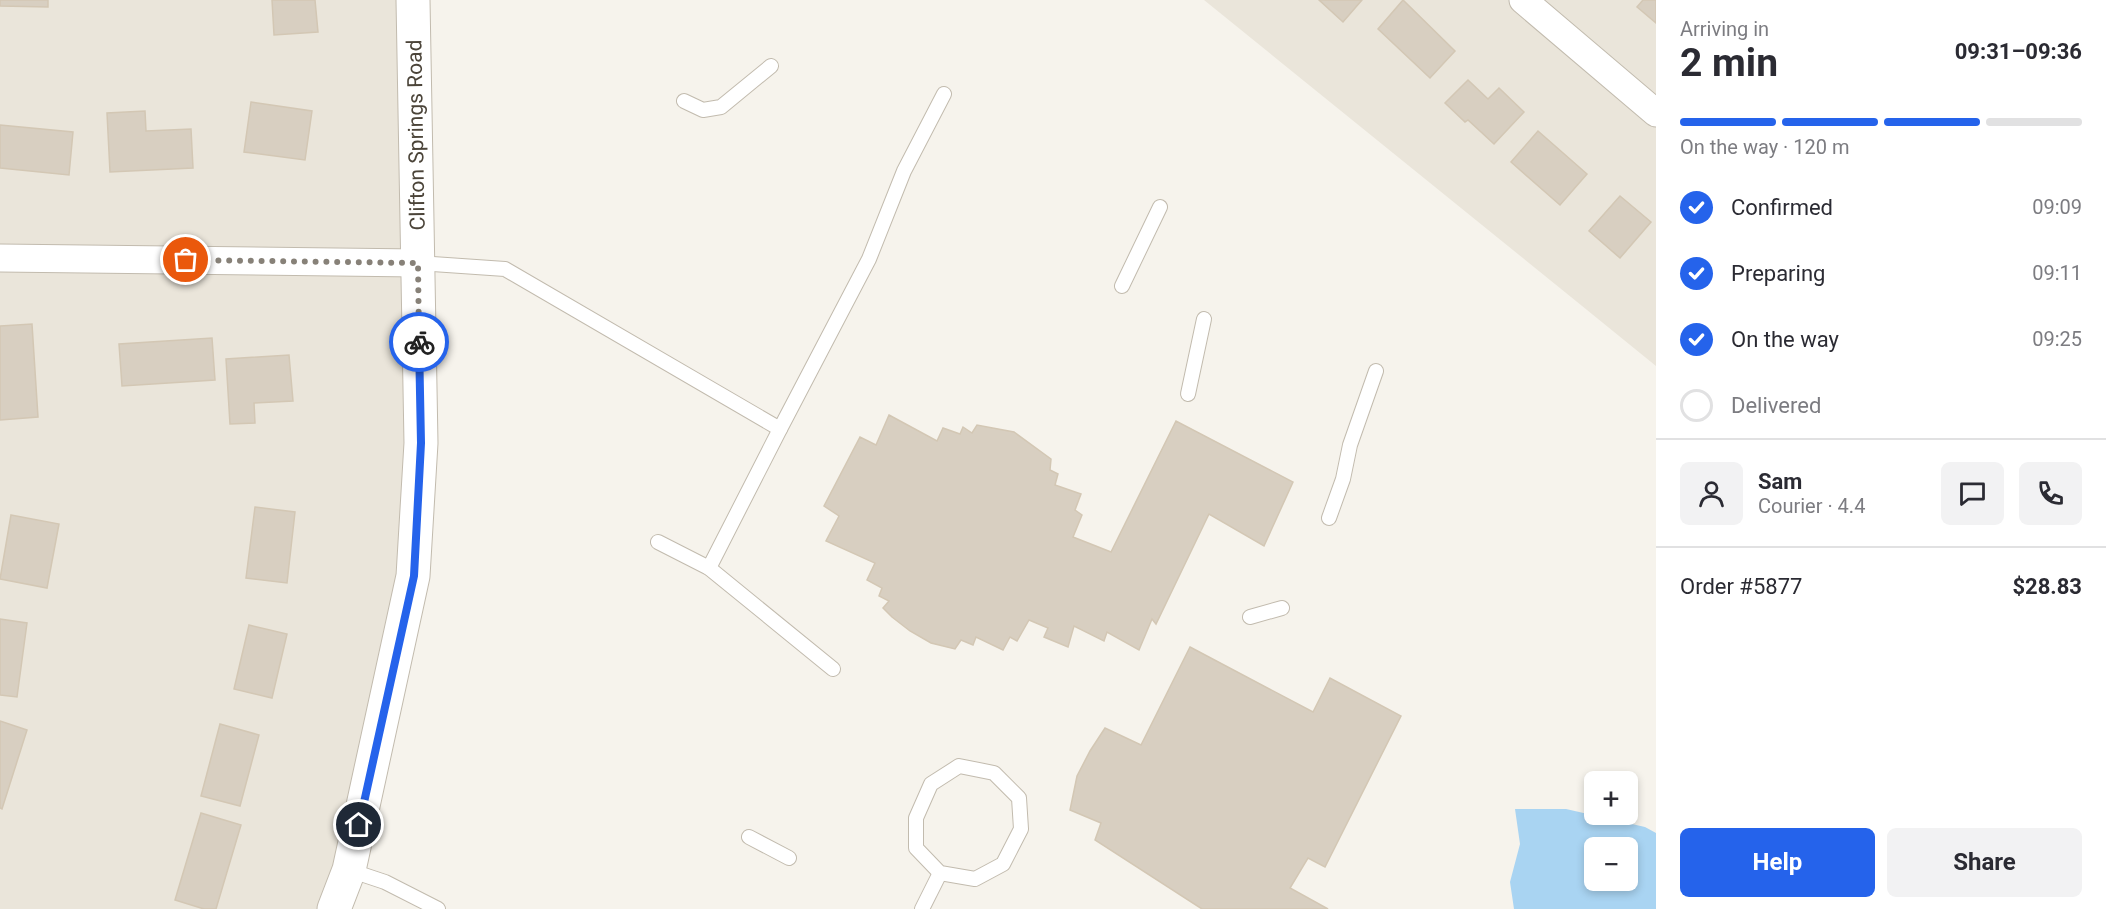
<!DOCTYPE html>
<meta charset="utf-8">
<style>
body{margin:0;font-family:Roboto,sans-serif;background:#f2f2f3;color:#2b2b33;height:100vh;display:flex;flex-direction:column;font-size:22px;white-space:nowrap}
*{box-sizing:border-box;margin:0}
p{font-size:20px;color:#7c7c81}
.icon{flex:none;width:33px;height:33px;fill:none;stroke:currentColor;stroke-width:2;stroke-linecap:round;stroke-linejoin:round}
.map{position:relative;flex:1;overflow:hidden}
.drawer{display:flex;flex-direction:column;background:#fff;width:450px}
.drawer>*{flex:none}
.fabs{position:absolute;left:1584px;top:771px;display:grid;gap:12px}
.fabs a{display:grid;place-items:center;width:54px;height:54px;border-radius:9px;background:#fff;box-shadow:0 3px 9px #0003;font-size:30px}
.pin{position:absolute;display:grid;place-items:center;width:51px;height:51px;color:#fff;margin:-26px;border:3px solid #fff;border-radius:50%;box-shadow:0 2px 6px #0007}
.courier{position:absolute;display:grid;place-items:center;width:60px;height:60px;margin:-30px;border:4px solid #2563eb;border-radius:50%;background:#fff;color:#222;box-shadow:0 2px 8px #0007}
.head em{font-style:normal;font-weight:700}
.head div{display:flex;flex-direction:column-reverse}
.head{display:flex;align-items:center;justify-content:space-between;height:102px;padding:0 24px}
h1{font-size:39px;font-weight:700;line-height:45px}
.bar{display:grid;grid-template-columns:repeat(4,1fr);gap:9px 6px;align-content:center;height:72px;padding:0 24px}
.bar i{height:8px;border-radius:4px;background:#e1e1e2}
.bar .on{background:#2563eb}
.bar p{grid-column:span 4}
.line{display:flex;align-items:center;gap:15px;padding:0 24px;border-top:2px solid #e1e1e2}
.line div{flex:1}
.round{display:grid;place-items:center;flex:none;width:63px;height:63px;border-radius:9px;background:#f2f2f3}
ol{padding:0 24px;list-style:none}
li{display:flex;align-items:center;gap:18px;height:66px}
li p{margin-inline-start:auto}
li .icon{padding:6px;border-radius:50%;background:#2563eb;color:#fff;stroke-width:4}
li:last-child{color:#7c7c81}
li i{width:33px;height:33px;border:3px solid #e1e1e2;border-radius:50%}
.button{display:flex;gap:12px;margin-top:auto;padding:12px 24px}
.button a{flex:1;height:69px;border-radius:9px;background:#2563eb;color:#fff;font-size:24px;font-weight:700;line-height:69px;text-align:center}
.button a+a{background:#f2f2f3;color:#2b2b33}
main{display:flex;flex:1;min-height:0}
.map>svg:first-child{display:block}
.residential{fill:#eae5da}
.water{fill:#a9d4f2;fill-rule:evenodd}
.building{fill:#d8cfc1;stroke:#d3c7b4;stroke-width:1.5}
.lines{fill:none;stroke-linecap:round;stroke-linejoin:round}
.service-casing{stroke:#c2bbae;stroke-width:16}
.minor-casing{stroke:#c2bbae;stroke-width:29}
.tertiary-casing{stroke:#c2bbae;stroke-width:35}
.service{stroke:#fff;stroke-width:14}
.minor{stroke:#fff;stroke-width:27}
.tertiary{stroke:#fff;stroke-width:33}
.done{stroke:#878178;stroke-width:6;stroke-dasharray:0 10.8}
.route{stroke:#2563eb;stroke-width:8}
.labels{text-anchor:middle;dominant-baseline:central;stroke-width:5;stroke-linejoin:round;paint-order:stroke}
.street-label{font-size:21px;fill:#4b4439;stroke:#fff}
</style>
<main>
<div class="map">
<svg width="1656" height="909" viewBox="0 0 1656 909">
<rect width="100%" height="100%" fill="#f6f3ec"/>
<g class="residential">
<polygon points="0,0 428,0 428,463 324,909 0,909"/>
<polygon points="1204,0 1656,0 1656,366 1571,297"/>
</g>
<path class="water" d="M1515,809H1566L1645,827L1656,833V909H1514L1510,882L1520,844ZM1594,848H1628V880H1594Z"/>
<g class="building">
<polygon points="0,0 48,0 48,7 0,6"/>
<polygon points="272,0 315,0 318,32 274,35"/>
<polygon points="1319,0 1362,0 1343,22"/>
<polygon points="1403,0 1455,51 1430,78 1378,29"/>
<polygon points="1643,0 1656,0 1656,23 1637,7"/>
<polygon points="1468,80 1488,99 1499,88 1524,112 1494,144 1468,120 1465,122 1445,103"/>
<polygon points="251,102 312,111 305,160 244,152"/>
<polygon points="145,111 146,131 191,129 193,168 110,172 107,113"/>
<polygon points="0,125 73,132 69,175 0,168"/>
<polygon points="1538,131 1587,174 1560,205 1511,162"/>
<polygon points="1620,196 1651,222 1620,258 1589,231"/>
<polygon points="32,324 38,417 0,420 0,326"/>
<polygon points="212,338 215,380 122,386 119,344"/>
<polygon points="289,355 293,401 254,403 255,423 230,424 226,359"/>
<polygon points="889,415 937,441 943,428 960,434 963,427 972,433 977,425 1014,432 1051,459 1050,470 1058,474 1055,485 1081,494 1075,510 1082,515 1073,537 1111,552 1176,421 1293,482 1264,546 1209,514 1156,624 1152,619 1139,650 1107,632 1104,641 1074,626 1068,647 1044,637 1048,628 1029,620 1017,641 1010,637 1003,650 976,637 973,645 961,640 955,649 931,643 910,631 892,617 883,608 889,601 879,596 882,588 867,580 875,563 826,541 839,516 824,506 860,437 876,445"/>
<polygon points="255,507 295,512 287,583 246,578"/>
<polygon points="11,515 59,524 47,588 0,579"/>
<polygon points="0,619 27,623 17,697 0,695"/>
<polygon points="249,625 287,634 272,698 234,689"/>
<polygon points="1190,647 1313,712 1330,678 1401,716 1325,867 1308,858 1290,888 1328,909 1202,909 1095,840 1101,823 1070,810 1077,776 1090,751 1105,728 1141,745"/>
<polygon points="0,721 27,730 2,809 0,808"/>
<polygon points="220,724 259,735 240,806 201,796"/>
<polygon points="201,813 241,825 216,909 204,909 175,900"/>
</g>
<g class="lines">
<g class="service-casing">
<g id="service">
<polyline points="684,101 703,110 721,107 771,66"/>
<polyline points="418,263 505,269 780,429"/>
<polyline points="1122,286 1160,207"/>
<polyline points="1188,394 1204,319"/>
<polyline points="1329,518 1343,479 1350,445 1376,371"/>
<polyline points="658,542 709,568 833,669"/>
<polyline points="709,568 780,429 869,259 904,171 944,94"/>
<polyline points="1250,617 1282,608"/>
<polygon points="959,766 994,773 1019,798 1021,829 1003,864 975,879 940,873 916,848 916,818 931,784"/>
<polyline points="749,837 789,858"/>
<polyline points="349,870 385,882 438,909"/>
<polyline points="922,909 940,873"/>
</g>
</g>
<g class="minor-casing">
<g id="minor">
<polyline points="1523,0 1656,113"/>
<polyline points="0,258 418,263"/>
</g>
</g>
<g class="tertiary-casing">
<polyline id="tertiary" points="334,909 349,870 413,576 421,443 413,0"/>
</g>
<use href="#service" class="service"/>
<use href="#minor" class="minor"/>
<use href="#tertiary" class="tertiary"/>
</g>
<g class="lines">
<polyline class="done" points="186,260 418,263 419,342"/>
<polyline class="route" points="359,825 414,576 421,443 419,342"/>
</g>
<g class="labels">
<g class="street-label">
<text transform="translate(416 135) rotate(-91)">Clifton Springs Road</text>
</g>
</g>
</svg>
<div class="fabs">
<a>+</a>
<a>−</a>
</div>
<div class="pin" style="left:186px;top:260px;background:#ea580c"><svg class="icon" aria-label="bag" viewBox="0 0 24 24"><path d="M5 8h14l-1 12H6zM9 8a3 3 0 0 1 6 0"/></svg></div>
<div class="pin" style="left:359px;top:825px;background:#1f2937"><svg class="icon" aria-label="home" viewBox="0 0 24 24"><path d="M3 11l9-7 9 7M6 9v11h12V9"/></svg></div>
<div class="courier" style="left:419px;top:342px"><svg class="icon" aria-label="bike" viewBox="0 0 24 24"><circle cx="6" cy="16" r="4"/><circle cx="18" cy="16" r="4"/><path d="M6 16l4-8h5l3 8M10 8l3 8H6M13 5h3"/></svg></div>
</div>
<section class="drawer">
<div class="head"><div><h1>2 min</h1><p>Arriving in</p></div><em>09:31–09:36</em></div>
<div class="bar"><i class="on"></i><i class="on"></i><i class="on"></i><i></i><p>On the way · 120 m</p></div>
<ol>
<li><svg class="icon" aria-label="check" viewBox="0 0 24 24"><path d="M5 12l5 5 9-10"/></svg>Confirmed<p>09:09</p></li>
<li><svg class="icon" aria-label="check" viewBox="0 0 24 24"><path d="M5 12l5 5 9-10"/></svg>Preparing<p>09:11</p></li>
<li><svg class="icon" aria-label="check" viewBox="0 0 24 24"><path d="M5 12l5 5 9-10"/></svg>On the way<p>09:25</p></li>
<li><i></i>Delivered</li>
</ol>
<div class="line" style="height:108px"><a class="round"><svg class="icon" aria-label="person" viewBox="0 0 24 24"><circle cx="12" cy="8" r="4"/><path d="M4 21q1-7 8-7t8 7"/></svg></a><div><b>Sam</b><p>Courier · 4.4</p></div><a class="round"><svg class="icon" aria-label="chat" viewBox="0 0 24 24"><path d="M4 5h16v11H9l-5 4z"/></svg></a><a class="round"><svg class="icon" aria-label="phone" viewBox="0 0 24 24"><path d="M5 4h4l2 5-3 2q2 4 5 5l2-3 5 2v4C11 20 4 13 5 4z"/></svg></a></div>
<div class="line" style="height:78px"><div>Order #5877</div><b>$28.83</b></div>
<div class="button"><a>Help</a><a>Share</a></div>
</section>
</main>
